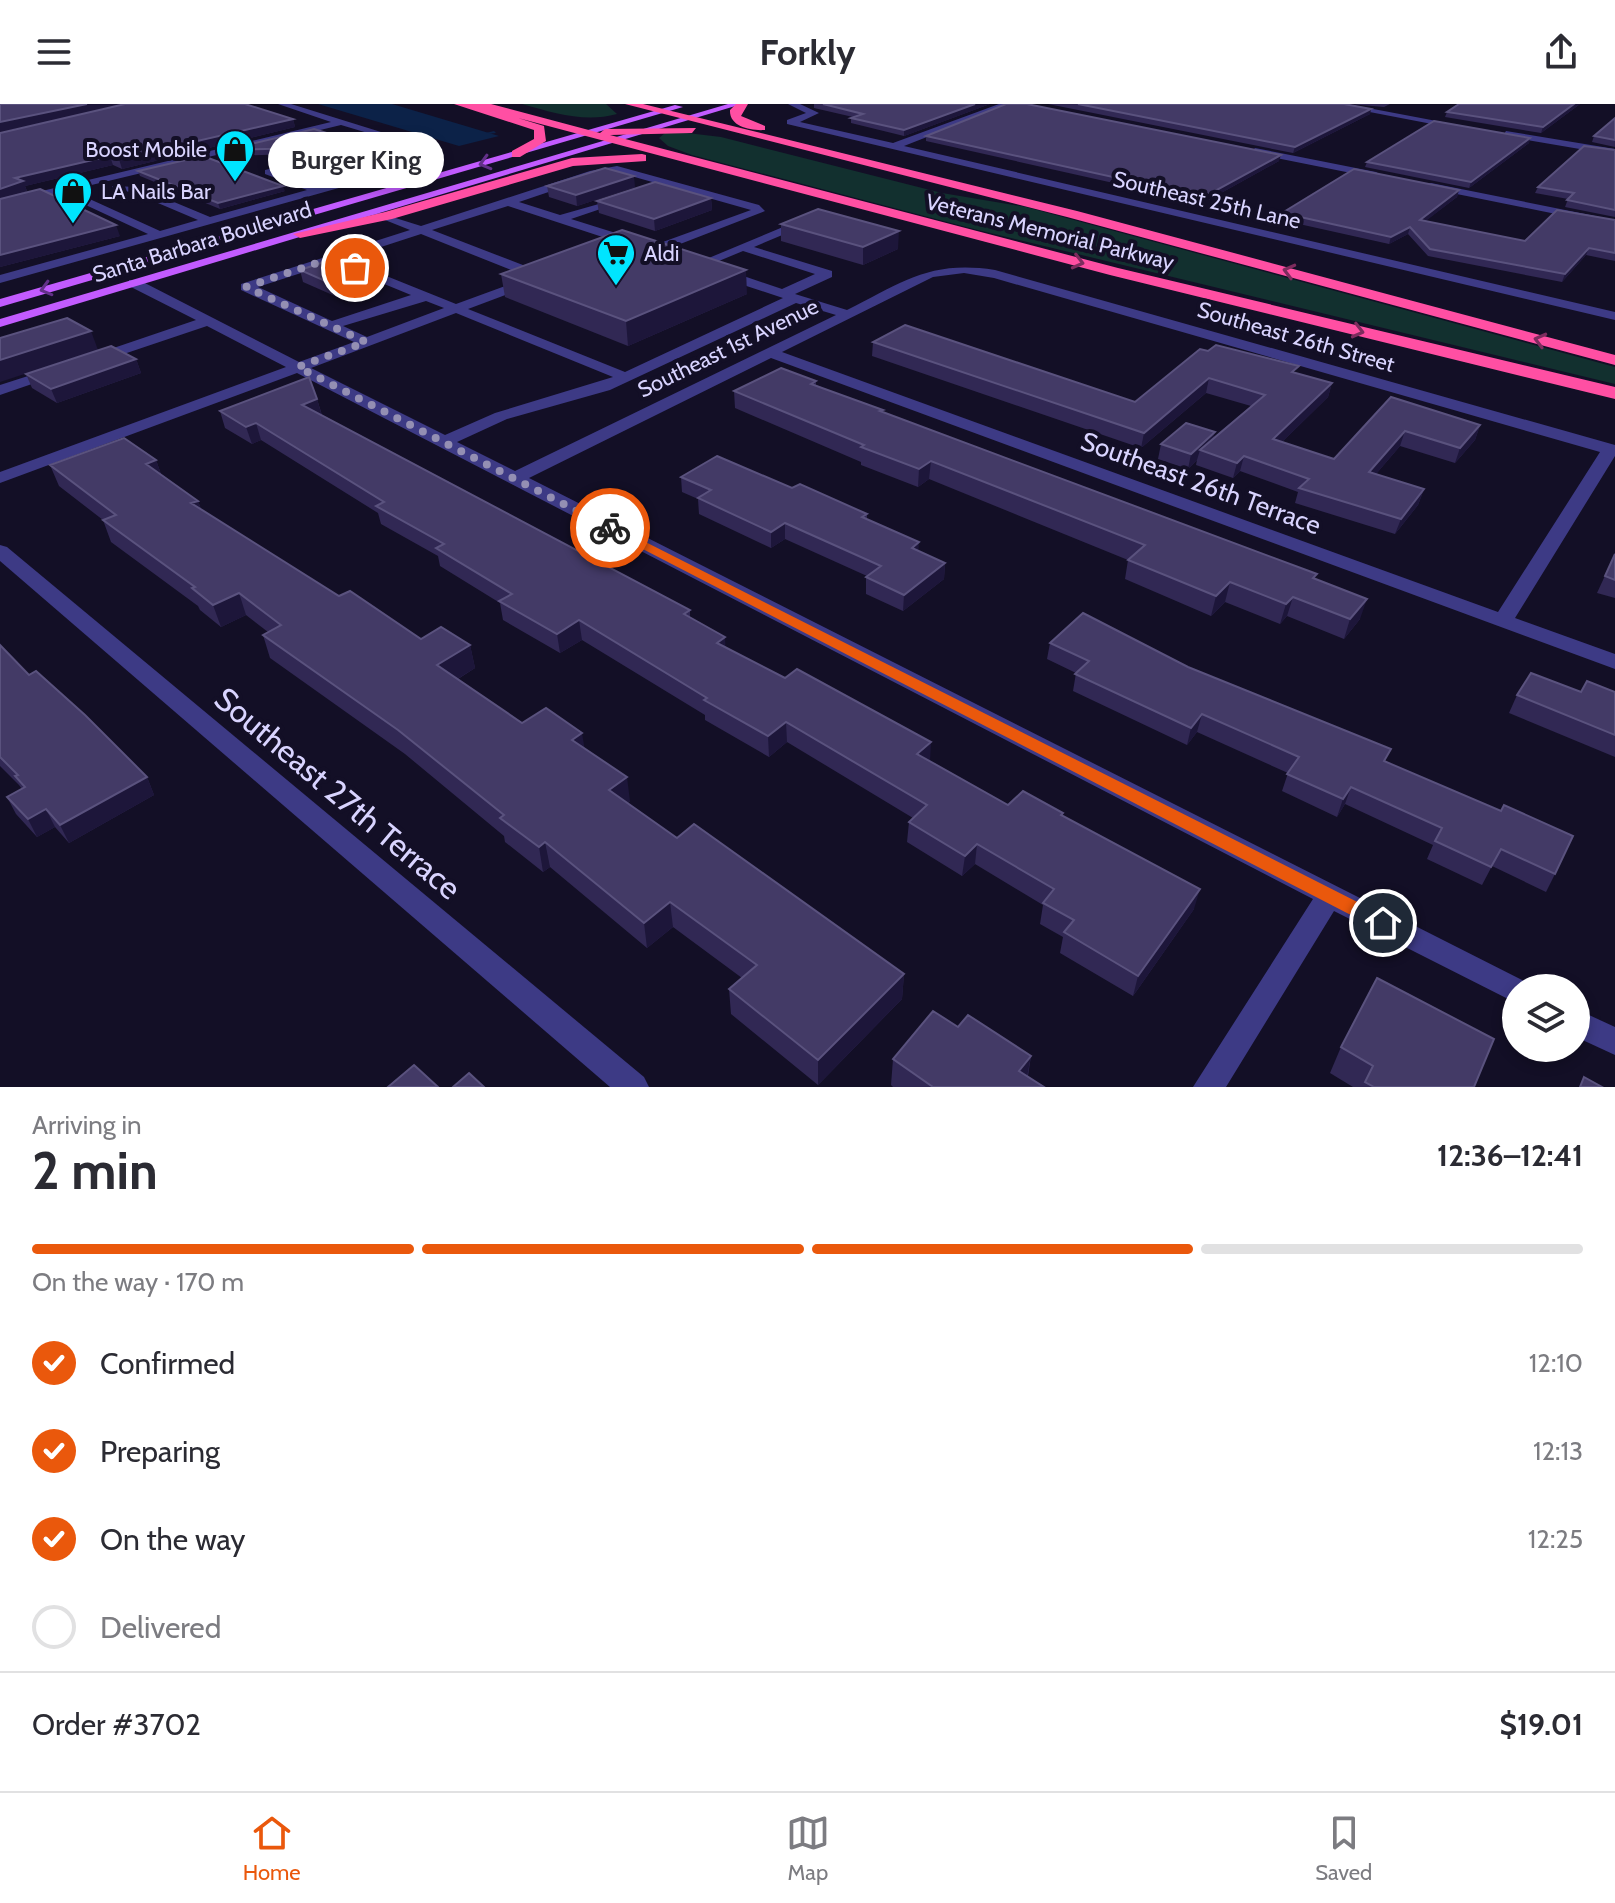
<!DOCTYPE html>
<meta charset="utf-8">
<style>
body{margin:0;font-family:Cabin,sans-serif;background:#f2f2f3;color:#2b2b33;height:100vh;display:flex;flex-direction:column;font-size:30px;white-space:nowrap}
*{box-sizing:border-box;margin:0}
p{font-size:26px;color:#7c7c81}
.icon{flex:none;width:44px;height:44px;fill:none;stroke:currentColor;stroke-width:2;stroke-linecap:round;stroke-linejoin:round}
.map{position:relative;height:983px;overflow:hidden}
.sheet{display:flex;flex-direction:column;background:#fff;flex:1}
.sheet>*{flex:none}
.fabs{position:absolute;left:1502px;top:870px;display:grid;gap:16px}
.fabs a{display:grid;place-items:center;width:88px;height:88px;border-radius:50%;background:#fff;box-shadow:0 4px 12px #0003;font-size:40px}
.pin{position:absolute;display:grid;place-items:center;width:68px;height:68px;color:#fff;margin:-34px;border:4px solid #fff;border-radius:50%;box-shadow:0 2px 8px #0007}
.courier{position:absolute;display:grid;place-items:center;width:80px;height:80px;margin:-40px;border:6px solid #ea580c;border-radius:50%;background:#fff;color:#222;box-shadow:0 2px 10px #0007}
.bubble{position:absolute;height:56px;border-radius:28px;background:#fff;box-shadow:0 4px 12px #0003;font-size:26px;font-weight:700;line-height:56px;text-align:center}
.overview em{font-style:normal;font-weight:700}
.overview div{display:flex;flex-direction:column-reverse}
.overview{display:flex;align-items:center;justify-content:space-between;height:136px;padding:0 32px}
h1{font-size:52px;font-weight:700;line-height:60px}
.bar{display:grid;grid-template-columns:repeat(4,1fr);gap:12px 8px;align-content:center;height:96px;padding:0 32px}
.bar i{height:10px;border-radius:6px;background:#e1e1e2}
.bar .active{background:#ea580c}
.bar p{grid-column:span 4}
.line{display:flex;align-items:center;gap:20px;padding:0 32px;border-top:2px solid #e1e1e2}
.line div{flex:1}
ol{padding:0 32px;list-style:none}
li{display:flex;align-items:center;gap:24px;height:88px}
li p{margin-inline-start:auto}
li .icon{padding:8px;border-radius:50%;background:#ea580c;color:#fff;stroke-width:4}
li:last-child{color:#7c7c81}
li i{width:44px;height:44px;border:4px solid #e1e1e2;border-radius:50%}
header{display:flex;justify-content:space-between;align-items:center;height:104px;padding:0 32px;background:#fff;font-size:36px;font-weight:700}
.tabs{display:flex;justify-content:space-around;align-items:center;height:112px;border-top:2px solid #e1e1e2;background:#fff;font-size:22px;color:#7c7c81}
.tabs a{display:grid;justify-items:center;gap:4px}
.tabs .active{color:#ea580c}
.map>svg:first-child{display:block}
.green{fill:#12302f}
.water{fill:#0c2248}
.lines{fill:none;stroke-linecap:round;stroke-linejoin:round}
.stream{fill:#0c2248;fill-rule:evenodd}
.minor{fill:#3d3a85;fill-rule:evenodd}
.major{fill:#c25bff;fill-rule:evenodd}
.highway{fill:#ff4fa3;fill-rule:evenodd}
.wall{fill:#312854}
.shaded-wall{fill:#1d163a}
.building{fill:#433a66;stroke:#5a527e;stroke-width:2}
.oneway{stroke:#623188}
.oneway2{stroke:#7d2c5e}
.route{fill:#ea580c}
.done{stroke:#948fb3;stroke-width:8;stroke-dasharray:0 14.4}
.labels{text-anchor:middle;dominant-baseline:central;stroke-width:8;stroke-linejoin:round;paint-order:stroke}
.far-poi-label{font-size:22px;fill:#d9d4ff;stroke:#130f26;text-anchor:start}
.far-street-label{font-size:22px;fill:#d9d4ff;stroke:#130f26}
.street-label{font-size:26px;fill:#d9d4ff;stroke:#130f26}
.near-street-label{font-size:32px;fill:#d9d4ff;stroke:#130f26}
</style>
<header><svg class="icon" aria-label="menu" viewBox="0 0 24 24"><path d="M4 6h16M4 12h16M4 18h16"/></svg>Forkly<svg class="icon" aria-label="share" viewBox="0 0 24 24"><path d="M12 15V3M7 8l5-5 5 5M5 13v7h14v-7"/></svg></header>
<div class="map">
<svg width="1615" height="983" viewBox="0 0 1615 983">
<rect width="100%" height="100%" fill="#130f26"/>
<g class="green">
<path d="M522,0H606L617,10C585,19 554,9 522,0Z"/>
<polygon points="679,28 721,33 942,89 1026,103 1615,263 1615,280 974,125 692,51 668,42 659,34 665,29"/>
</g>
<polygon class="water" points="318,0 392,0 499,32 459,42"/>
<g class="lines">
<polygon class="stream" points="494,27 496,29 488,30 486,29"/>
<g class="minor">
<polygon points="278,0 291,0 426,42 418,44 341,21 0,103 0,97 331,18"/>
<polygon points="788,0 800,0 819,9 800,18 893,39 999,0 1011,0 904,42 1615,208 1615,216 787,20 787,16 806,9"/>
<polygon points="1328,0 1347,0 1463,22 1458,25"/>
<polygon points="1506,27 1615,45 1615,51 1503,32"/>
<polygon points="1255,44 1376,68 1381,71 1376,74 1251,49"/>
<path d="M424,54L428,59L0,179V171L148,130L75,96V92H83L160,127L198,116L132,88L112,86V82L138,83L210,113L307,86L265,70V66L311,55L361,71ZM310,61L349,75L318,83L280,69Z"/>
<path d="M617,62L759,101L765,107L657,149H649V143L751,106L617,68L596,72L519,98L560,111L627,92V96L571,115L638,136V142H630L508,102L432,126L546,170V176H536L421,130L258,183L332,217L411,191L350,166V160L354,159L456,200L527,174L533,178L532,181L468,205L625,268L783,194L716,172V166H726L782,185L815,170L743,147L702,164L692,161L795,118L801,122L799,124L754,143L832,167V173L795,190L847,206C903,178 930,156 995,166L1615,341V352L1515,514L1615,550V565L771,254L529,374L1526,878L1529,884H1516V899L1334,807L1226,983H1193L1313,795L297,269L0,379V368L286,263L207,222L100,258H90V252L196,216L129,182V176H139L299,258L354,238L241,186V180L410,126L370,110V106L421,122L590,67ZM964,169L994,174L1600,348L1498,508L782,248L933,173ZM426,197L444,204L367,233L343,222ZM796,199L836,211L515,367L457,338L507,315L610,286ZM456,209L613,273L495,309L445,331L311,264Z"/>
<polygon points="1431,79 1615,116 1615,122 1427,84 1427,80"/>
<polygon points="53,264 58,265 58,271 0,291 0,281"/>
<polygon points="0,441 7,443 644,973 649,983 610,983 0,457"/>
<polygon points="1576,905 1615,923 1615,951 1576,933"/>
</g>
<g class="major">
<polygon points="728,0 742,0 0,223 0,215"/>
<polygon points="675,1 683,3 0,203 0,195"/>
</g>
<g class="highway">
<polygon points="454,0 491,0 600,29 605,25 696,24 692,29 610,31 1118,164 1615,283 1615,295 1110,171 518,14 544,22 546,37 520,53 512,53 512,47 534,35 534,26"/>
<polygon points="625,0 643,0 1077,107 1615,251 1615,261 1067,113"/>
<path d="M736,0H748L741,12L765,22V26C751,27 729,23 730,6Z"/>
<polygon points="642,50 646,51 646,57 573,62 392,115 300,134 293,130 385,108 572,54"/>
</g>
</g>
<g class="wall">
<polygon points="0,0 293,15 295,23 122,65 113,61 25,82 27,87 14,92 120,132 0,163 0,29 69,13"/>
<polygon points="814,0 990,0 904,32 851,19 851,14 853,13 814,4"/>
<polygon points="1048,0 1344,0 1371,5 1370,10 1293,49"/>
<polygon points="1350,0 1390,0 1384,3"/>
<polygon points="1459,0 1580,0 1541,29 1445,13 1447,8"/>
<polygon points="1615,14 1615,43 1592,38 1594,32"/>
<polygon points="926,32 1279,57 1203,99 926,37"/>
<polygon points="1530,34 1529,39 1469,84 1365,63 1367,58"/>
<polygon points="358,39 359,48 226,52 225,46"/>
<polygon points="1615,46 1615,113 1565,103 1568,95 1535,89 1538,83"/>
<polygon points="138,67 285,87 220,105 140,72"/>
<polygon points="547,82 635,83 577,102 549,93"/>
<polygon points="1459,86 1457,93 1425,117 1525,137 1615,116 1615,157 1586,151 1562,178 1428,152 1408,130 1389,140 1281,116 1282,109"/>
<polygon points="711,94 712,106 655,127 599,109 597,97"/>
<polygon points="781,120 898,145 863,161 781,137"/>
<polygon points="300,166 378,171 381,184 344,196 303,178"/>
<polygon points="501,170 747,190 628,242 505,193"/>
<polygon points="873,238 1135,298 1200,245 1297,269 1332,279 1328,293 1282,338 1334,355 1391,293 1480,321 1475,336 1455,359 1400,342 1376,370 1424,385 1418,401 1395,430 1295,399 1298,388 1240,367 1233,374 1196,361 1197,356 1188,365 1158,355 1161,340 1213,334 1251,302 1206,289 1141,344 872,252"/>
<polygon points="136,255 141,269 57,299 32,284 26,270"/>
<polygon points="816,277 816,281 883,308 1316,475 1360,515 1344,535 1287,512 1280,520 1225,498 1211,512 1125,475 1128,456 929,375 918,383 861,361 861,358 735,304 734,287"/>
<polygon points="317,295 322,311 690,506 690,513 726,543 930,658 1008,701 1062,712 1194,805 1133,892 1060,849 1063,833 1040,820 1043,801 975,760 962,772 907,738 909,718 913,714 787,638 769,653 705,616 705,611 582,536 560,549 503,516 500,499 440,462 438,452 381,420 378,409 261,336 252,340 225,324 220,307"/>
<polygon points="156,356 161,370 198,397 201,405 339,492 421,535 470,541 475,564 458,575 522,619 584,644 630,697 628,699 677,734 904,870 902,895 818,981 731,910 729,885 742,874 673,823 647,844 550,763 543,768 505,738 504,732 405,650 270,554 263,531 268,528 246,511 221,523 200,506 198,502 111,438 103,416 59,382 50,361"/>
<polygon points="681,373 792,384 867,410 867,415 919,447 945,459 944,475 903,507 866,490 866,473 867,472 785,435 771,444 699,410 698,395 682,388"/>
<polygon points="1615,450 1615,494 1597,489"/>
<polygon points="1050,539 1188,563 1386,658 1555,770 1546,788 1492,762 1482,781 1427,755 1433,741 1345,700 1337,713 1282,687 1288,669 1197,628 1187,641 1073,587 1076,569 1047,555"/>
<polygon points="0,541 29,571 147,673 154,691 69,739 55,723 37,733 16,710 7,693 22,685 19,681 0,662"/>
<polygon points="1581,588 1615,588 1615,653 1509,609 1517,591"/>
<polygon points="958,923 1031,952 1028,972 1044,983 893,983 891,981 893,955"/>
<polygon points="1341,943 1474,983 1353,983 1330,969"/>
</g>
<g class="shaded-wall">
<polygon points="87,0 130,0 0,28 0,18"/>
<polygon points="975,0 990,0 904,32 904,26"/>
<polygon points="1574,0 1580,0 1541,29 1543,23"/>
<polygon points="1371,5 1370,10 1293,49 1295,43"/>
<polygon points="293,15 295,23 122,65 119,55"/>
<polygon points="1530,34 1529,39 1469,84 1471,78"/>
<polygon points="1281,51 1279,57 1203,99 1204,93"/>
<polygon points="110,52 113,61 25,82 27,87 0,96 0,85 15,74"/>
<polygon points="634,72 635,83 577,102 576,91"/>
<polygon points="283,82 285,87 220,105 218,99"/>
<polygon points="1459,86 1457,93 1418,123 1420,116"/>
<polygon points="711,94 712,106 655,127 654,115"/>
<polygon points="116,121 120,132 0,163 0,151"/>
<polygon points="1410,123 1408,130 1389,140 1391,133"/>
<polygon points="899,127 898,145 863,161 863,143"/>
<polygon points="1589,144 1586,151 1562,178 1565,170"/>
<polygon points="746,166 747,190 628,242 626,217"/>
<polygon points="378,171 381,184 344,196 341,184"/>
<polygon points="91,227 98,246 0,278 0,256"/>
<polygon points="136,255 141,269 57,299 51,285"/>
<polygon points="1209,274 1206,289 1141,344 1144,329"/>
<polygon points="1332,279 1328,293 1270,350 1273,335"/>
<polygon points="317,295 322,312 302,301"/>
<polygon points="256,319 261,336 252,340 246,323"/>
<polygon points="1480,321 1475,336 1455,359 1460,344"/>
<polygon points="1405,327 1400,342 1365,383 1369,368"/>
<polygon points="1215,328 1212,343 1200,346 1197,356 1188,365 1191,350"/>
<polygon points="1244,352 1240,367 1233,374 1237,359"/>
<polygon points="156,356 163,376 146,360"/>
<polygon points="931,357 929,375 918,383 919,365"/>
<polygon points="1424,385 1418,401 1395,430 1401,415"/>
<polygon points="198,397 205,418 191,399"/>
<polygon points="785,419 785,435 771,444 771,428"/>
<polygon points="919,438 918,454 912,444"/>
<polygon points="945,459 944,475 903,507 904,491"/>
<polygon points="1230,478 1225,498 1211,512 1216,492"/>
<polygon points="239,489 246,511 221,523 213,501"/>
<polygon points="1293,493 1287,512 1280,520 1286,500"/>
<polygon points="1367,495 1360,515 1344,535 1350,515"/>
<polygon points="579,516 582,536 560,549 557,530"/>
<polygon points="725,533 726,553 717,539"/>
<polygon points="470,541 475,564 443,584 437,561"/>
<polygon points="1202,610 1197,628 1187,641 1191,624"/>
<polygon points="786,618 787,638 769,653 768,632"/>
<polygon points="582,629 586,653 572,636"/>
<polygon points="931,638 930,658 917,650"/>
<polygon points="147,673 154,691 69,739 60,721"/>
<polygon points="627,673 630,697 613,710 609,686"/>
<polygon points="1351,683 1345,700 1337,713 1343,695"/>
<polygon points="46,705 55,723 37,733 28,715"/>
<polygon points="545,738 550,763 543,768 539,743"/>
<polygon points="977,740 975,760 962,772 965,752"/>
<polygon points="1200,785 1194,805 1133,892 1138,872"/>
<polygon points="670,798 673,823 647,844 644,819"/>
<polygon points="904,870 902,895 818,981 818,956"/>
<polygon points="1031,952 1026,978 1019,967"/>
</g>
<g class="building">
<polygon points="0,0 87,0 0,18"/>
<polygon points="125,0 245,0 293,15 119,55 110,52 15,74 23,77 0,85 0,29"/>
<polygon points="823,0 975,0 904,26 851,14 863,10"/>
<polygon points="1006,0 1027,0 1281,51 1204,93 926,32"/>
<polygon points="1078,0 1344,0 1371,5 1295,43"/>
<polygon points="1459,0 1574,0 1543,23 1447,8"/>
<polygon points="1615,14 1615,36 1594,32"/>
<polygon points="1434,17 1530,34 1471,78 1367,58"/>
<polygon points="314,25 358,39 358,43 225,46"/>
<polygon points="1584,42 1615,46 1615,106 1567,96 1574,89 1538,83"/>
<polygon points="203,52 283,82 218,99 138,67"/>
<polygon points="605,64 634,72 576,91 547,82"/>
<polygon points="1354,65 1459,86 1420,116 1525,137 1557,106 1615,116 1615,149 1589,144 1565,170 1430,145 1410,123 1391,133 1282,109"/>
<polygon points="655,78 711,94 654,115 597,97"/>
<polygon points="40,85 116,121 0,151 0,95"/>
<polygon points="818,105 899,127 863,143 781,120"/>
<polygon points="622,126 746,166 626,217 501,170"/>
<polygon points="336,154 378,171 341,184 300,166"/>
<polygon points="67,214 91,227 0,256 0,234"/>
<polygon points="905,221 1135,298 1200,245 1208,247 1216,241 1299,262 1292,268 1332,279 1273,335 1334,355 1391,293 1480,321 1460,344 1405,327 1369,368 1424,385 1401,415 1299,384 1309,375 1244,352 1237,359 1200,346 1265,291 1209,274 1144,329 873,238"/>
<polygon points="111,242 136,255 51,285 26,270"/>
<polygon points="781,264 816,277 811,280 883,306 880,307 1317,470 1313,474 1367,495 1350,515 1293,493 1286,500 1230,478 1216,492 1128,456 1145,441 931,357 919,365 861,343 864,341 734,287"/>
<polygon points="309,273 317,295 302,301 690,506 684,510 725,533 717,539 785,574 797,565 931,638 917,650 1008,701 1023,687 1063,709 1061,711 1200,785 1138,872 1064,828 1074,816 1043,799 1054,785 977,740 965,752 909,718 927,701 786,618 768,632 704,596 707,594 579,516 557,530 499,497 512,490 436,444 444,440 376,402 384,398 256,319 246,323 220,307"/>
<polygon points="1186,319 1215,328 1191,350 1161,340"/>
<polygon points="124,334 156,356 146,360 198,397 191,399 339,492 350,487 421,535 441,523 470,541 437,561 522,619 546,604 582,629 572,636 627,673 609,686 677,734 694,720 904,870 818,956 729,885 757,861 670,798 644,819 545,738 539,743 500,714 504,711 398,626 263,531 281,521 239,489 213,501 192,484 195,483 103,416 116,411 50,361"/>
<polygon points="717,352 792,384 800,380 867,410 862,413 919,438 912,444 945,459 904,491 866,473 881,462 785,419 771,428 698,394 711,386 681,373"/>
<polygon points="1615,450 1615,476 1605,472"/>
<polygon points="1083,509 1188,563 1391,645 1384,657 1501,707 1504,701 1573,732 1555,770 1501,745 1491,763 1435,737 1442,724 1351,683 1343,695 1287,670 1299,653 1202,610 1191,624 1075,570 1089,557 1050,539"/>
<polygon points="0,541 29,571 36,567 85,611 147,673 60,721 46,705 28,715 7,693 25,683 15,672 18,671 0,653"/>
<polygon points="1531,569 1581,588 1587,577 1615,588 1615,631 1517,591"/>
<polygon points="1377,874 1494,935 1474,983 1374,983 1365,978 1373,962 1341,943"/>
<polygon points="933,907 958,923 968,911 1031,952 1019,967 1044,983 933,983 893,955"/>
<polygon points="414,961 438,983 388,983"/>
<polygon points="469,969 484,983 453,983"/>
<polygon points="1584,973 1602,983 1580,983"/>
</g>
<defs><path id="oneway-chevron" d="M-2-3.5L2.5 0L-2 3.5" fill="none" stroke-width="1.6" stroke-linecap="round" stroke-linejoin="round" transform="scale(2)"/></defs>
<g class="oneway">
<use href="#oneway-chevron" transform="translate(485 59) rotate(164)"/>
<use href="#oneway-chevron" transform="translate(46 185) rotate(164)"/>
</g>
<g class="oneway2">
<use href="#oneway-chevron" transform="translate(1078 158) rotate(14)"/>
<use href="#oneway-chevron" transform="translate(1289 167) rotate(-165)"/>
<use href="#oneway-chevron" transform="translate(1358 227) rotate(14)"/>
<use href="#oneway-chevron" transform="translate(1540 236) rotate(-165)"/>
</g>
<polygon class="route" points="610,420 1389,814 1391,819 1383,826 1376,824 606,426 606,421"/>
<g class="lines">
<polyline class="done" points="355,164 332,154 246,183 366,238 298,263 610,424"/>
</g>
<defs>
<g id="shop-pin" transform="scale(2)"><path d="M0 17L-7.5 6A9.5 9.5 0 1 1 7.5 6Z" fill="#00e5ff" stroke="#130f26"/><path d="M-5-2.5h2.3a2.7 3.5 0 0 1 5.4 0H5L5.5 6h-11ZM-1.5-2.5h3a1.5 2.3 0 0 0-3 0Z" fill="#111"/></g>
<g id="supermarket-pin" transform="scale(2)"><path d="M0 17L-7.5 6A9.5 9.5 0 1 1 7.5 6Z" fill="#00e5ff" stroke="#130f26"/><path d="M-6-5.5h2.5l.6 2H6L4.5 2H-2.5L-4.4-4H-6ZM-1.5 3.2a1.3 1.3 0 1 0 .1 0ZM3 3.2a1.3 1.3 0 1 0 .1 0Z" fill="#111"/></g>
</defs>
<g fill-rule="evenodd">
<use href="#shop-pin" x="235" y="45"/>
<use href="#shop-pin" x="73" y="87"/>
<use href="#supermarket-pin" x="616" y="149"/>
</g>
<g class="labels">
<g class="far-poi-label">
<text x="207" y="45" text-anchor="end">Boost Mobile</text>
<text x="101" y="87">LA Nails Bar</text>
<text x="644" y="149">Aldi</text>
</g>
<g class="far-street-label">
<text transform="translate(1207 96) rotate(13)">Southeast 25th Lane</text>
<text transform="translate(1050 128) rotate(14)">Veterans Memorial Parkway</text>
<text transform="translate(202 138) rotate(-17)">Santa Barbara Boulevard</text>
<text transform="translate(1296 233) rotate(16)">Southeast 26th Street</text>
<text transform="translate(728 244) rotate(-26)">Southeast 1st Avenue</text>
</g>
<g class="street-label">
<text transform="translate(1201 379) rotate(20)">Southeast 26th Terrace</text>
</g>
<g class="near-street-label">
<text transform="translate(338 689) rotate(40)">Southeast 27th Terrace</text>
</g>
</g>
</svg>
<div class="fabs">
<a><svg class="icon" aria-label="layers" viewBox="0 0 24 24"><path d="M12 4l9 5-9 5-9-5zM3 14l9 5 9-5"/></svg></a>
</div>
<div class="pin" style="left:355px;top:164px;background:#ea580c"><svg class="icon" aria-label="bag" viewBox="0 0 24 24"><path d="M5 8h14l-1 12H6zM9 8a3 3 0 0 1 6 0"/></svg></div>
<div class="pin" style="left:1383px;top:819px;background:#1f2937"><svg class="icon" aria-label="home" viewBox="0 0 24 24"><path d="M3 11l9-7 9 7M6 9v11h12V9"/></svg></div>
<div class="courier" style="left:610px;top:424px"><svg class="icon" aria-label="bike" viewBox="0 0 24 24"><circle cx="6" cy="16" r="4"/><circle cx="18" cy="16" r="4"/><path d="M6 16l4-8h5l3 8M10 8l3 8H6M13 5h3"/></svg></div>
<div class="bubble" style="left:268px;top:28px;width:176px">Burger King</div>
</div>
<section class="sheet">
<div class="overview"><div><h1>2 min</h1><p>Arriving in</p></div><em>12:36–12:41</em></div>
<div class="bar"><i class="active"></i><i class="active"></i><i class="active"></i><i></i><p>On the way · 170 m</p></div>
<ol>
<li><svg class="icon" aria-label="check" viewBox="0 0 24 24"><path d="M5 12l5 5 9-10"/></svg>Confirmed<p>12:10</p></li>
<li><svg class="icon" aria-label="check" viewBox="0 0 24 24"><path d="M5 12l5 5 9-10"/></svg>Preparing<p>12:13</p></li>
<li><svg class="icon" aria-label="check" viewBox="0 0 24 24"><path d="M5 12l5 5 9-10"/></svg>On the way<p>12:25</p></li>
<li><i></i>Delivered</li>
</ol>
<div class="line" style="height:104px"><div>Order #3702</div><b>$19.01</b></div>
</section>
<nav class="tabs">
<a class="active"><svg class="icon" aria-label="home" viewBox="0 0 24 24"><path d="M3 11l9-7 9 7M6 9v11h12V9"/></svg>Home</a>
<a><svg class="icon" aria-label="map" viewBox="0 0 24 24"><path d="M3 6l6-2 6 2 6-2v14l-6 2-6-2-6 2zM9 4v14M15 6v14"/></svg>Map</a>
<a><svg class="icon" aria-label="saved" viewBox="0 0 24 24"><path d="M7 4h10v16l-5-4-5 4z"/></svg>Saved</a>
</nav>
